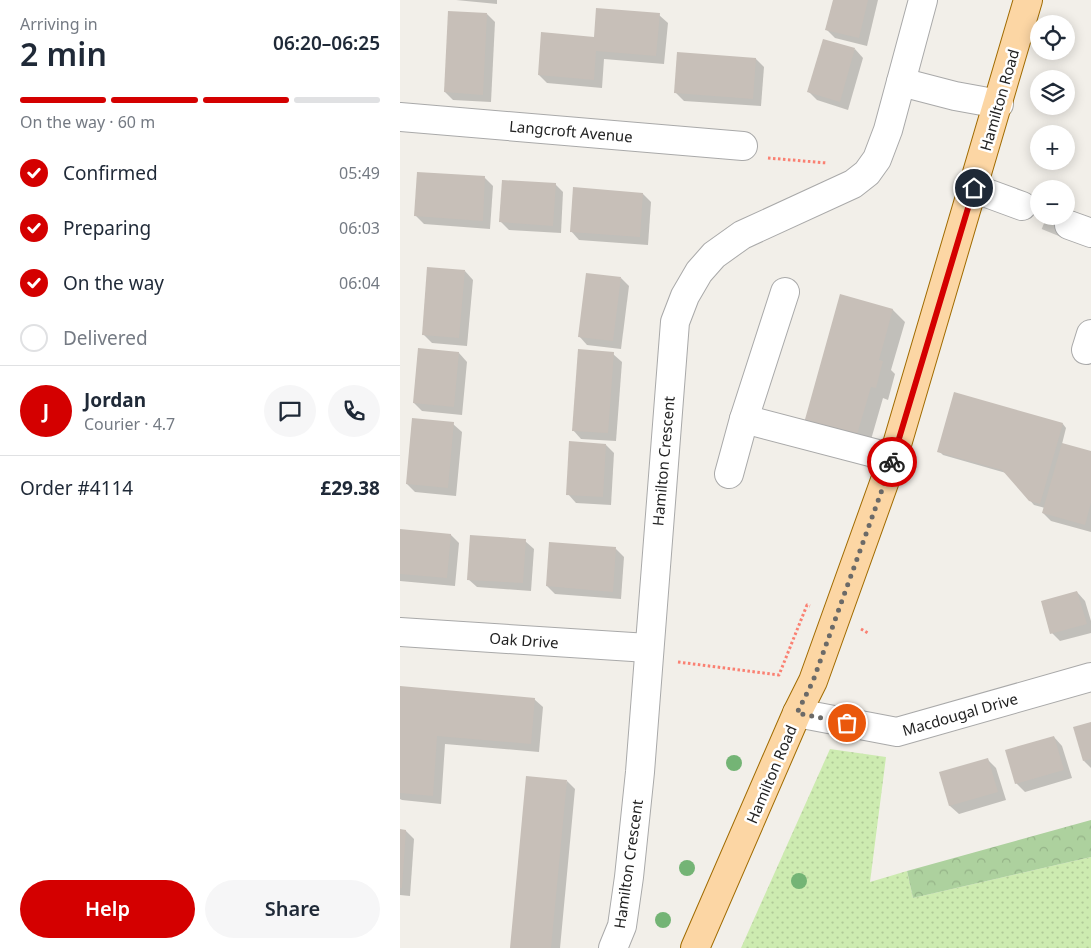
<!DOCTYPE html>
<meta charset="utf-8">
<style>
body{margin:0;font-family:"Noto Sans",sans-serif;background:#f6f6f7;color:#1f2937;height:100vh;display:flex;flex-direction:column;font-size:19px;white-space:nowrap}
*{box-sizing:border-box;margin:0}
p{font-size:16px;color:#747a83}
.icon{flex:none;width:28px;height:28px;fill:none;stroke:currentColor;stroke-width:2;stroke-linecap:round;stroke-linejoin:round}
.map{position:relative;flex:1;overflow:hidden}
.panel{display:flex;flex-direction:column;background:#fff;width:400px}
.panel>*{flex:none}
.tools{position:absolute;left:630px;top:15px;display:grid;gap:10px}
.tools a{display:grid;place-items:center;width:45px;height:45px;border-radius:50%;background:#fff;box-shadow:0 2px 12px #0003;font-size:25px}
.pin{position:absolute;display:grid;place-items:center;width:42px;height:42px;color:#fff;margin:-21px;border:2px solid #fff;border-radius:50%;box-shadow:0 1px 5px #0007}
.courier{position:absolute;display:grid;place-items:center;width:50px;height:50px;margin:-25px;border:4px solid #d40000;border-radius:50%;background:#fff;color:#222;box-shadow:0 1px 6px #0007}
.head em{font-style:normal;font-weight:600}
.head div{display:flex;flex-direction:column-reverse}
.head{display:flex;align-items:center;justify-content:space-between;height:85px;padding:0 20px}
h1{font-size:32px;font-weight:600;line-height:38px}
.bar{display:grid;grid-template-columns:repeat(4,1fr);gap:8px 5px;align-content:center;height:60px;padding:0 20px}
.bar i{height:6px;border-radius:4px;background:#e0e1e3}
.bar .active{background:#d40000}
.bar p{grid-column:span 4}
.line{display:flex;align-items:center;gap:12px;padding:0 20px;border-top:1px solid #e0e1e3}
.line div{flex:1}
.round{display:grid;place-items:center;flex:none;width:52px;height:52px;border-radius:26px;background:#f6f6f7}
ol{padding:0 20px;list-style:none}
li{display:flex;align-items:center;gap:15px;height:55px}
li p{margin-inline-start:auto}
li .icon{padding:5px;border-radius:50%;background:#d40000;color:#fff;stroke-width:4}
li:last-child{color:#747a83}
li i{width:28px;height:28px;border:2px solid #e0e1e3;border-radius:50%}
.primary-button{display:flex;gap:10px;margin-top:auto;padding:10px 20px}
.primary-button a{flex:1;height:58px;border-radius:30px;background:#d40000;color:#fff;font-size:20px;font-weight:600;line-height:58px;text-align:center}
.primary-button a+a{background:#f6f6f7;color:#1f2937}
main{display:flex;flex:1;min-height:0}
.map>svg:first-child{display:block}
.grass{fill:url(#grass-dots)}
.forest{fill:url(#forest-crowns)}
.shadow{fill:#0003}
.building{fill:#c7bfb8}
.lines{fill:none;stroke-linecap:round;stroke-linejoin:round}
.minor-tunnel{stroke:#c8c6c1;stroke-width:28;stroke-dasharray:28 14;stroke-linecap:butt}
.minor-casing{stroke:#a9a9a9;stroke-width:30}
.major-casing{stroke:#a06b00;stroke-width:30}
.path{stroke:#fa8072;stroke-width:3;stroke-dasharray:2.5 2.5;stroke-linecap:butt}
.minor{stroke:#fff;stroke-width:28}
.major{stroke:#fcd6a4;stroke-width:28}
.tree{fill:#74b475}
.done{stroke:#6b6a68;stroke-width:5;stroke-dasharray:0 9}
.route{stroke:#d40000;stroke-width:6}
.labels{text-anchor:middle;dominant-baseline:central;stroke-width:5;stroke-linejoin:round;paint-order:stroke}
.street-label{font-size:15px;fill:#222;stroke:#fff}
</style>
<main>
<section class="panel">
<div class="head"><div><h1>2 min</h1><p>Arriving in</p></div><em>06:20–06:25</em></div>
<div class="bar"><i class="active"></i><i class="active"></i><i class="active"></i><i></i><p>On the way · 60 m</p></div>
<ol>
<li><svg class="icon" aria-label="check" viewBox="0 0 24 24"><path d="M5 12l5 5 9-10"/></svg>Confirmed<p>05:49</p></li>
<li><svg class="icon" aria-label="check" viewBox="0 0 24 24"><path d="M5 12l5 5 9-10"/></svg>Preparing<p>06:03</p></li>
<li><svg class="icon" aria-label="check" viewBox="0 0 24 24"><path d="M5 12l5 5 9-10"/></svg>On the way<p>06:04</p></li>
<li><i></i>Delivered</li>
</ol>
<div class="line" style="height:90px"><b class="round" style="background:#d40000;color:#fff">J</b><div><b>Jordan</b><p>Courier · 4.7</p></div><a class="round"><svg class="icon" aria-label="chat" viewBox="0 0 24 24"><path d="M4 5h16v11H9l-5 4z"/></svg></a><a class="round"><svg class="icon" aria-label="phone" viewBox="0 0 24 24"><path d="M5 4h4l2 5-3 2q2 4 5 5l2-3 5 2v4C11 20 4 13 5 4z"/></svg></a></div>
<div class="line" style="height:65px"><div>Order #4114</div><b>£29.38</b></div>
<div class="primary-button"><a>Help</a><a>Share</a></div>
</section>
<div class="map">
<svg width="691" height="948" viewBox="0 0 691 948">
<defs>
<pattern id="grass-dots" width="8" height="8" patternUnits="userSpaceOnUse" patternTransform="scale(1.25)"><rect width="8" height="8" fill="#cdebb0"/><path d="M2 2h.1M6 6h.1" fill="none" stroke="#b0c997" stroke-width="1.8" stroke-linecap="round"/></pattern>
<pattern id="forest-crowns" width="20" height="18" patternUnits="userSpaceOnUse" patternTransform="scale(1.25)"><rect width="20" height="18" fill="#add19e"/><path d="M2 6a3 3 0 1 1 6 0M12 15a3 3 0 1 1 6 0" fill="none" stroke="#95b388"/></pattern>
</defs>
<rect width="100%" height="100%" fill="#f2efe9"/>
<polygon class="grass" points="430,749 486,757 470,882 507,871 513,898 691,857 691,948 341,948"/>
<polygon class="forest" points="691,820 691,857 513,898 507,871"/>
<g class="shadow">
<polygon points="56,0 97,0 97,4"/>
<polygon points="434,0 478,0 467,46 435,38 427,30"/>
<polygon points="87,14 95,22 91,102 53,100 45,92"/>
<polygon points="259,15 268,23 264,64 204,59 202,88 147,83 139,75 195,38"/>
<polygon points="455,49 463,58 448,110 417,100 409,92"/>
<polygon points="278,53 356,59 364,67 361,106 284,101 275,92"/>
<polygon points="85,178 93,186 90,229 24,224 16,216"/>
<polygon points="155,184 163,192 161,233 109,230 101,222"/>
<polygon points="243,194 251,202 248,245 179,240 171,231"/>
<polygon points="65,271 73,280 67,346 32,343 23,334"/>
<polygon points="221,278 229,286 221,349 187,345 179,336"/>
<polygon points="441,295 493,310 505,322 491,370 495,374 488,400 483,398 468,450 417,435"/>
<polygon points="59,353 67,362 62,415 22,411 14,403"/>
<polygon points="213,354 222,362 216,441 181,439 173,430"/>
<polygon points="53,424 62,432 56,496 15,492 7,484"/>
<polygon points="663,424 666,428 662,444 691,452 691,532 651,521 643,513 645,508 634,505 606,473 543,455 539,451"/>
<polygon points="206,445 214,453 211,505 176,503 168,494"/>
<polygon points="0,531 51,535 59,543 55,586 0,581"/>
<polygon points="125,541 134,549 131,591 77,587 68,579"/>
<polygon points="216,549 224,557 221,599 155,594 147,586"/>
<polygon points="677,592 685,601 691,621 691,633 660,641 652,633"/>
<polygon points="134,699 143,707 139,752 45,744 41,804 2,800 0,799 0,706"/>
<polygon points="691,723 691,768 684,761"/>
<polygon points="654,737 662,746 672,778 625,792 616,783"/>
<polygon points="588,760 596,768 606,800 559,814 550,806 541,773"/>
<polygon points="167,781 175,789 160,948 111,948"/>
<polygon points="0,830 6,831 14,839 10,896 0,895"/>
</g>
<g class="building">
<polygon points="433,0 468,0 459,38 425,30"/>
<polygon points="196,8 260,13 256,56 196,51 194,80 138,75 141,32 194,37"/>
<polygon points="48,11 87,13 83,95 44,92"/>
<polygon points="423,39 455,48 440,102 407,92"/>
<polygon points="277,52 356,58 353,99 274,93"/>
<polygon points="17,172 85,176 83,221 14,216"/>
<polygon points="102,180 156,183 153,226 99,222"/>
<polygon points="173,187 243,193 240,237 170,232"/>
<polygon points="27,267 65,270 59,338 22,335"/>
<polygon points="186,273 221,277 213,341 178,337"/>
<polygon points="440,294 493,309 479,360 483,361 476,388 471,387 456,438 404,423"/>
<polygon points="18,348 59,352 54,407 13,403"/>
<polygon points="178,349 214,352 208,433 172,431"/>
<polygon points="554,392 663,423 640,504 629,501 602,470 537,452"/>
<polygon points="12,418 54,422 48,488 6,484"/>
<polygon points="169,441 206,444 203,497 166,495"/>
<polygon points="662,443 691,451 691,503 685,525 642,513"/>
<polygon points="0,529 51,534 47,578 0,574"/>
<polygon points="70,535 126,539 123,583 67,580"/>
<polygon points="149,542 216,547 213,592 146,586"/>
<polygon points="677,591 687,624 650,634 641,601"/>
<polygon points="0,686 135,698 131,744 37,736 33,796 0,793"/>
<polygon points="691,722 691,759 683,761 673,727"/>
<polygon points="654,736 664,770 615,784 605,750"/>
<polygon points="588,758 598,792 549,806 539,772"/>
<polygon points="126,776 167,780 151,948 110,948"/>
<polygon points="0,829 6,830 2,888 0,888"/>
</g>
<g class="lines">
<polyline class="minor-tunnel" points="647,216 669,225"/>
<g class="minor-casing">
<g id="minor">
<polyline points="501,82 555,96 599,104"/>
<polyline points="0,117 343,146"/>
<polyline points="573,188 622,206"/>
<polyline points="669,225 691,233"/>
<polyline points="686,350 691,334"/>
<polyline points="344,419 493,458"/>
<polyline points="329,474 344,419 385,292"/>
<polyline points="0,632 248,648"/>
<polyline points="397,713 497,732 691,677"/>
<polyline points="213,948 222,926 229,877 240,772 275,322 285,296 299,272 314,255 342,235 453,184 467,173 477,159 488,130 523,0"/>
</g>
</g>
<g class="major-casing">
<polyline id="major" points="295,948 397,713 413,681 493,458 628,0"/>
</g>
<g class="path">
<polyline points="368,158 427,163"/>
<polyline points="461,629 468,633"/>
<polyline points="278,662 379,675 407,605 410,606"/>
</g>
<use href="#minor" class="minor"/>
<use href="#major" class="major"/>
</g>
<g class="tree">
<circle cx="334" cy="763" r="8"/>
<circle cx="287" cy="868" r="8"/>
<circle cx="399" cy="881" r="8"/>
<circle cx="263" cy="920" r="8"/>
</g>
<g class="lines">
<polyline class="done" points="447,723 397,713 413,681 492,462"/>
<polyline class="route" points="492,462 574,188"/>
</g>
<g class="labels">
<g class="street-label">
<text transform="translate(599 100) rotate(-74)">Hamilton Road</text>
<text transform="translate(171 131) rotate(5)">Langcroft Avenue</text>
<text transform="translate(263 461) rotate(-85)">Hamilton Crescent</text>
<text transform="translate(124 640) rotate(4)">Oak Drive</text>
<text transform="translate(560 714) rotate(-16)">Macdougal Drive</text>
<text transform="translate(371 774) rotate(-67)">Hamilton Road</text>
<text transform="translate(228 864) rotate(-82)">Hamilton Crescent</text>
</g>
</g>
</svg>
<div class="tools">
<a><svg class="icon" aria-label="locate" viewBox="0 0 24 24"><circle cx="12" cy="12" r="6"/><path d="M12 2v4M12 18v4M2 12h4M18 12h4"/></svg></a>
<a><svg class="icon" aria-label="layers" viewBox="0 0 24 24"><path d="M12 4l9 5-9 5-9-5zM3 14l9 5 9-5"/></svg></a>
<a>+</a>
<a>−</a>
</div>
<div class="pin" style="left:447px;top:723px;background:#ea580c"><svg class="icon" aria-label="bag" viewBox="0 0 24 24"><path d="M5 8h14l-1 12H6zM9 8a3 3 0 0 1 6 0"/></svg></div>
<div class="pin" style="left:574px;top:188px;background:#1f2937"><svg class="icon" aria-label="home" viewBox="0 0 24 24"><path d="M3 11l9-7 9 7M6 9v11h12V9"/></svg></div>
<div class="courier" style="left:492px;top:462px"><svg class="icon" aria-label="bike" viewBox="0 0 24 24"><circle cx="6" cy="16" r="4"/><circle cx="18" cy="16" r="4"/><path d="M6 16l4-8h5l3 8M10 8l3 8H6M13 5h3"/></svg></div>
</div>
</main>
